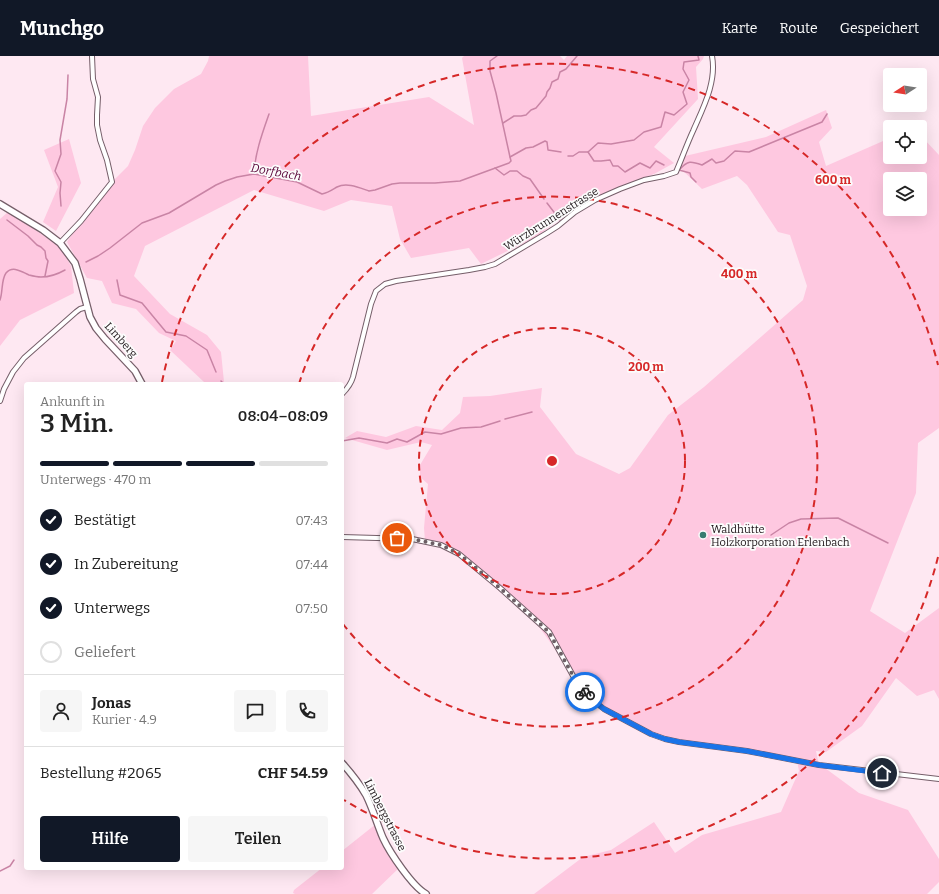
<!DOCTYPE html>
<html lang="de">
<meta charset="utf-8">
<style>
body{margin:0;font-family:Bitter,serif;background:#f6f6f6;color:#222;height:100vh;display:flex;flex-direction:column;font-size:15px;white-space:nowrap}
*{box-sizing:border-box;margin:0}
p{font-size:13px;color:#767676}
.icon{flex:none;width:22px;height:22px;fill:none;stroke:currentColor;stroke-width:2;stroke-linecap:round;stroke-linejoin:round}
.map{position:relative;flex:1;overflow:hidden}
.side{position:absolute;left:24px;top:326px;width:320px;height:488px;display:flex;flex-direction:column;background:#fff;border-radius:4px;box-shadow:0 4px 16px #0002}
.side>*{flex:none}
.needle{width:26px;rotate:258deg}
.tools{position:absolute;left:883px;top:12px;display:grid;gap:8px}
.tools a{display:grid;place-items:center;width:44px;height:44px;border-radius:4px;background:#fff;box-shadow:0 4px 16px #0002;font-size:20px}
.pin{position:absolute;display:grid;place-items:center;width:34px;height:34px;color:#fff;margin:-17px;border:2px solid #fff;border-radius:50%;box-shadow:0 1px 4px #0007}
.courier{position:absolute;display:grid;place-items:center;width:40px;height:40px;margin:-20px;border:3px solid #1a73e8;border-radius:50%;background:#fff;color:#222;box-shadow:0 1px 5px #0007}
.summary em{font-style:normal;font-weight:600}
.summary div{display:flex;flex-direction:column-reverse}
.summary{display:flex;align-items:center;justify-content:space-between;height:68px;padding:0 16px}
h1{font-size:26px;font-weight:600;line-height:30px}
.bar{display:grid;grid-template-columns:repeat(4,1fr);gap:6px 4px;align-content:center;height:48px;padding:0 16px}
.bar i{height:5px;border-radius:3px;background:#e0e0e0}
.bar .selected{background:#111827}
.bar p{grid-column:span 4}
.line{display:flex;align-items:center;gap:10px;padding:0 16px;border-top:1px solid #e0e0e0}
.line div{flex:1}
.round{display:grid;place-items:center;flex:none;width:42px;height:42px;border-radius:4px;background:#f6f6f6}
ol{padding:0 16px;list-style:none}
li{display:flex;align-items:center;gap:12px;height:44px}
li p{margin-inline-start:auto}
li .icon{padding:4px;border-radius:50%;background:#111827;color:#fff;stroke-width:4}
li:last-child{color:#767676}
li i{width:22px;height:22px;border:2px solid #e0e0e0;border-radius:50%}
.primary-button{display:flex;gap:8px;margin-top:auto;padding:8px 16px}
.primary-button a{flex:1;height:46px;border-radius:4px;background:#111827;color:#fff;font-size:16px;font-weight:600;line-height:46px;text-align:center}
.primary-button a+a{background:#f6f6f6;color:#222}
header{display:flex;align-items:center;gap:24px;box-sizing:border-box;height:56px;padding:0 20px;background:#111827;color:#fff}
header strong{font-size:19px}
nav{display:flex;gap:22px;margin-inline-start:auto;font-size:14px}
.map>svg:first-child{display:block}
.green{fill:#fec8e0;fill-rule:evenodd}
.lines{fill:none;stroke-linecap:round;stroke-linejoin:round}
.stream{stroke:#c984a5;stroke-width:1.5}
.minor-casing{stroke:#755e69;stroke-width:6}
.tertiary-casing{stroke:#755e69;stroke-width:8}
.minor{stroke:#fff;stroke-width:4}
.tertiary{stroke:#fff;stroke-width:5.5}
.done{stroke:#6c5f65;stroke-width:4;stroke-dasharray:0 7.2}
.route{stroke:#1a73e8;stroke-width:5}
.ring{fill:none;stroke:#d62828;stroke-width:2;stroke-dasharray:7 5}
.poi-dot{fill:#377c71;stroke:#fcfcfc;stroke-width:1.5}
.labels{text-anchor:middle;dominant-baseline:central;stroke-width:3.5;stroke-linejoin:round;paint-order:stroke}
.street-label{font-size:11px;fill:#1e1519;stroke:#fcfcfc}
.poi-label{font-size:11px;fill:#1e1519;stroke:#fcfcfc;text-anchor:start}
.water-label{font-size:12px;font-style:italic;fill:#5a063a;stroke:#fcfcfc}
.centre{fill:#d62828;stroke:#fcfcfc;stroke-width:2}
.ring-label{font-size:12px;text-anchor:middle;font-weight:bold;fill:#d62828;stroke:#fcfcfc;stroke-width:3.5;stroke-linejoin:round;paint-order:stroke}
</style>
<header>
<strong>Munchgo</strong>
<nav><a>Karte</a><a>Route</a><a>Gespeichert</a></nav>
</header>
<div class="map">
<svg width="939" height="838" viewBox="0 0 939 838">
<rect width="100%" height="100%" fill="#fee8f2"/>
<g class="green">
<polygon points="209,0 308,0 311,60 429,41 474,69 462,2 464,0 560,0 564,4 567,0 704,0 703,3 696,11 698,43 654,91 674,107 654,118 609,136 566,157 538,180 481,208 469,192 411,202 400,183 392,150 351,144 324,155 254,134 145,190 134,220 170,258 207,279 221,296 224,326 204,326 170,294 176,285 159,277 136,253 112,247 102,225 87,222 67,186 81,165 112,126 128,110 135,94 143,70 155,52 174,33 201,18 208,5"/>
<path d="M826,54L832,72L819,86L826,110L890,82V101H920V81L923,82L939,99V372L918,387L916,437L870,555L905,577L939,552V643L934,634L917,640L896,622L862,670L826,696L816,695L819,709L825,712L859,737L908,754L939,803V826L927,838H534L583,801L611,794L654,766L675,797L702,779L781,756L799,715L797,705L651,678L604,653L590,642L535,565L459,498L425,485L424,472L428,428L420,421V409L432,389L421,386L387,394L345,382L357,375L386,381L416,370L442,374L460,357L463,341L490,340L542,332L540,351L576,398L619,418L630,412L668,359L704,331L803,244L807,230L790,179L778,176L747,129L737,120L702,133L679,111L685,100L766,81ZM890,123H920V153H890Z"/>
<polygon points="69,83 81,127 56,175 43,166 58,131 44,94"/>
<polygon points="8,156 30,170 57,189 64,197 71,210 74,237 20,264 0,290 0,163"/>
<polygon points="376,768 400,811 372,838 295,838 293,837 294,834 322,812 342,812 342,795"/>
</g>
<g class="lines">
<g class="stream">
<polyline points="503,67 514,60 521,60 526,59 531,54 536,52 546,40 547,36 550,32 552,26 558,23 560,16 566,13 577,0"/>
<polyline points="588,96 594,105 601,105 610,104 613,110 618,110 625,116 640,107 650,112 656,105 664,109"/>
<polyline points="568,100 573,100 579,96 588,96 598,87 611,88 634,84 644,76 661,71 665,56 674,59 687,48 683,36 689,24 683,13 684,6 699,4 698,0"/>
<polyline points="510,101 526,92 533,91 545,85 547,86 548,94 561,96"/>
<polyline points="495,112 504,119 510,115 517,115 523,120 530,123 544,143"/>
<path d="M254,118C255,97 262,78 269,58"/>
<path d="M696,126L691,121L690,117L679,114C688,104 691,105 702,109L712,103L716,107L724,105L735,95L749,96L822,66L827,58"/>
<polyline points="547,147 560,164"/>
<polyline points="61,150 60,137 61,126 55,115 61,98 60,84 67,43 68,19"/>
<polyline points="7,164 28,180 37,189 41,191 45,195 46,202 48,205 45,220"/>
<path d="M86,206L98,200L110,192L142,167L169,157L216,129L225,125L237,121L254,118L297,126L322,138C328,137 332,134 337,131C347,126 360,132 369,135L375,134L392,128L400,127H435L460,125L509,107L511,105L510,101L496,37L490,15V5L497,0"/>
<polyline points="117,224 120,239 142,247 166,276 186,280 207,294 216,316"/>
<path d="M0,244C3,236 1,224 6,217C13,209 22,216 29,219C33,220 37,221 41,221C50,221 58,218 65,214"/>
<polyline points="221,325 224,328"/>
<polyline points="505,363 532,356"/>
<polyline points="342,385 359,382 387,387 397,383 407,386 425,376 441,378 461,372 481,371 500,365"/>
<polyline points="771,479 789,467 801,463 838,462 888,487"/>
<polyline points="0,815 10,810 14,804"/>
</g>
<g class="minor-casing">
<g id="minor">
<polyline points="60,187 81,165 112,126 107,104 100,84 97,69 97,59 98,41 93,23 92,0"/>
<path d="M342,338C347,333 351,328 353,321L371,248L376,235L385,228L396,225L469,214L485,211L495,208L547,177L558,170L575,156L595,144L620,133L644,124L664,120L676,116C682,102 687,88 693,75C703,52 717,26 712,0"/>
<polyline points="0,345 4,333 13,316 24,302 76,256 80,253 87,251"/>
<polyline points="342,481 412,483 441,489 459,498 500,532 549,576 577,627 590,642 604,653 651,678 665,683 679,686 747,695 819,709 939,723"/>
</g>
</g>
<g class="tertiary-casing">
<g id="tertiary">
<polyline points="0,148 43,174 60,187 75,207 80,223 90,261 96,272 105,283 135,315 142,328"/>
<path d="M342,707C351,717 359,727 366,739C373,753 377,768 383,782C390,797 412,830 426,838"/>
</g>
</g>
<use href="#minor" class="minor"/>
<use href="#tertiary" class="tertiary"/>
</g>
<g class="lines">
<polyline class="done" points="397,482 412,483 441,489 459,498 500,532 549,576 577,627 585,636"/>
<polyline class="route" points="585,636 590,642 604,653 651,678 665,683 679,686 747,695 819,709 882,717"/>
</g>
<g class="ring">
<circle cx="552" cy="405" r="133"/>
<path d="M299 328A265 265 0 1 1 343 568"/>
<path d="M938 501A398 398 0 0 1 344 744M162 326A398 398 0 0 1 938 309"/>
</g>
<circle class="poi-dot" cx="703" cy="479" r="4"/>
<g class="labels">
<g class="street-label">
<text transform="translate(551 163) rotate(-32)">Würzbrunnenstrasse</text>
<text transform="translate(121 284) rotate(48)">Limberg</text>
<text transform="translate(385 759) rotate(63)">Limbergstrasse</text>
</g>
<g class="poi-label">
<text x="711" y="473">Waldhütte<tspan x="711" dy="13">Holzkorporation Erlenbach</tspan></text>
</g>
<g class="water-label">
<text transform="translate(276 116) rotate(10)">Dorfbach</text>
</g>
</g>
<circle cx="552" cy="405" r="6" class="centre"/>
<g class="ring-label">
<text x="833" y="128">600 m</text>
<text x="739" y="222">400 m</text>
<text x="646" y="315">200 m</text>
</g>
</svg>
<div class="tools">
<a><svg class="needle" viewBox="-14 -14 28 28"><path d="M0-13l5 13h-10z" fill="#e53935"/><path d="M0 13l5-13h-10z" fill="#767676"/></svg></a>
<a><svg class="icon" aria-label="locate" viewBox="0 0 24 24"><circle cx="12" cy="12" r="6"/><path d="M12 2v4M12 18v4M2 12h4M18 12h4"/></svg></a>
<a><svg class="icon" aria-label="layers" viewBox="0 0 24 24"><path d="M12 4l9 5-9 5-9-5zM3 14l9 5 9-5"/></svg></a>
</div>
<div class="pin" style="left:397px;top:482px;background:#ea580c"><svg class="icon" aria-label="bag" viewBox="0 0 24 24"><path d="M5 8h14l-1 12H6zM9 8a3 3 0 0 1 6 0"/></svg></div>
<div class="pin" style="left:882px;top:717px;background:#1f2937"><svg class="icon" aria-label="home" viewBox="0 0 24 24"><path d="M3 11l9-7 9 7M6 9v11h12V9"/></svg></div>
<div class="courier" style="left:585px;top:636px"><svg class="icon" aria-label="bike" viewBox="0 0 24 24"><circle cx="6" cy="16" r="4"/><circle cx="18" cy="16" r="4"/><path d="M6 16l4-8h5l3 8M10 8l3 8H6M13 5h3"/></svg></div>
<section class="side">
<div class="summary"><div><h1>3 Min.</h1><p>Ankunft in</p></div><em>08:04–08:09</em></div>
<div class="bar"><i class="selected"></i><i class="selected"></i><i class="selected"></i><i></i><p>Unterwegs · 470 m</p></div>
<ol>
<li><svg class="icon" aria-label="check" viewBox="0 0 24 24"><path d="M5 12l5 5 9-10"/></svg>Bestätigt<p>07:43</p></li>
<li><svg class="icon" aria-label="check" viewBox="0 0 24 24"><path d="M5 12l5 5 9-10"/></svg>In Zubereitung<p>07:44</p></li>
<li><svg class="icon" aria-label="check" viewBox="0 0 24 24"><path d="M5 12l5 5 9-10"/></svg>Unterwegs<p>07:50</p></li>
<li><i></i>Geliefert</li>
</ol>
<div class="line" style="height:72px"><a class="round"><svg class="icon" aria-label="person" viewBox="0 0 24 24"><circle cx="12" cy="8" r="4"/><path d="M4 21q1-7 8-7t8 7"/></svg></a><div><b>Jonas</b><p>Kurier · 4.9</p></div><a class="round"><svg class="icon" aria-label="chat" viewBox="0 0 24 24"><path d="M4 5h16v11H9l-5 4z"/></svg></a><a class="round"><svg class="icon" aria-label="phone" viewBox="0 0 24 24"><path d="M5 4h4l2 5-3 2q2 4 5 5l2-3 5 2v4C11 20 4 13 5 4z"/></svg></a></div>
<div class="line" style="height:52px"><div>Bestellung #2065</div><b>CHF 54.59</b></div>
<div class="primary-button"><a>Hilfe</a><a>Teilen</a></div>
</section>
</div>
